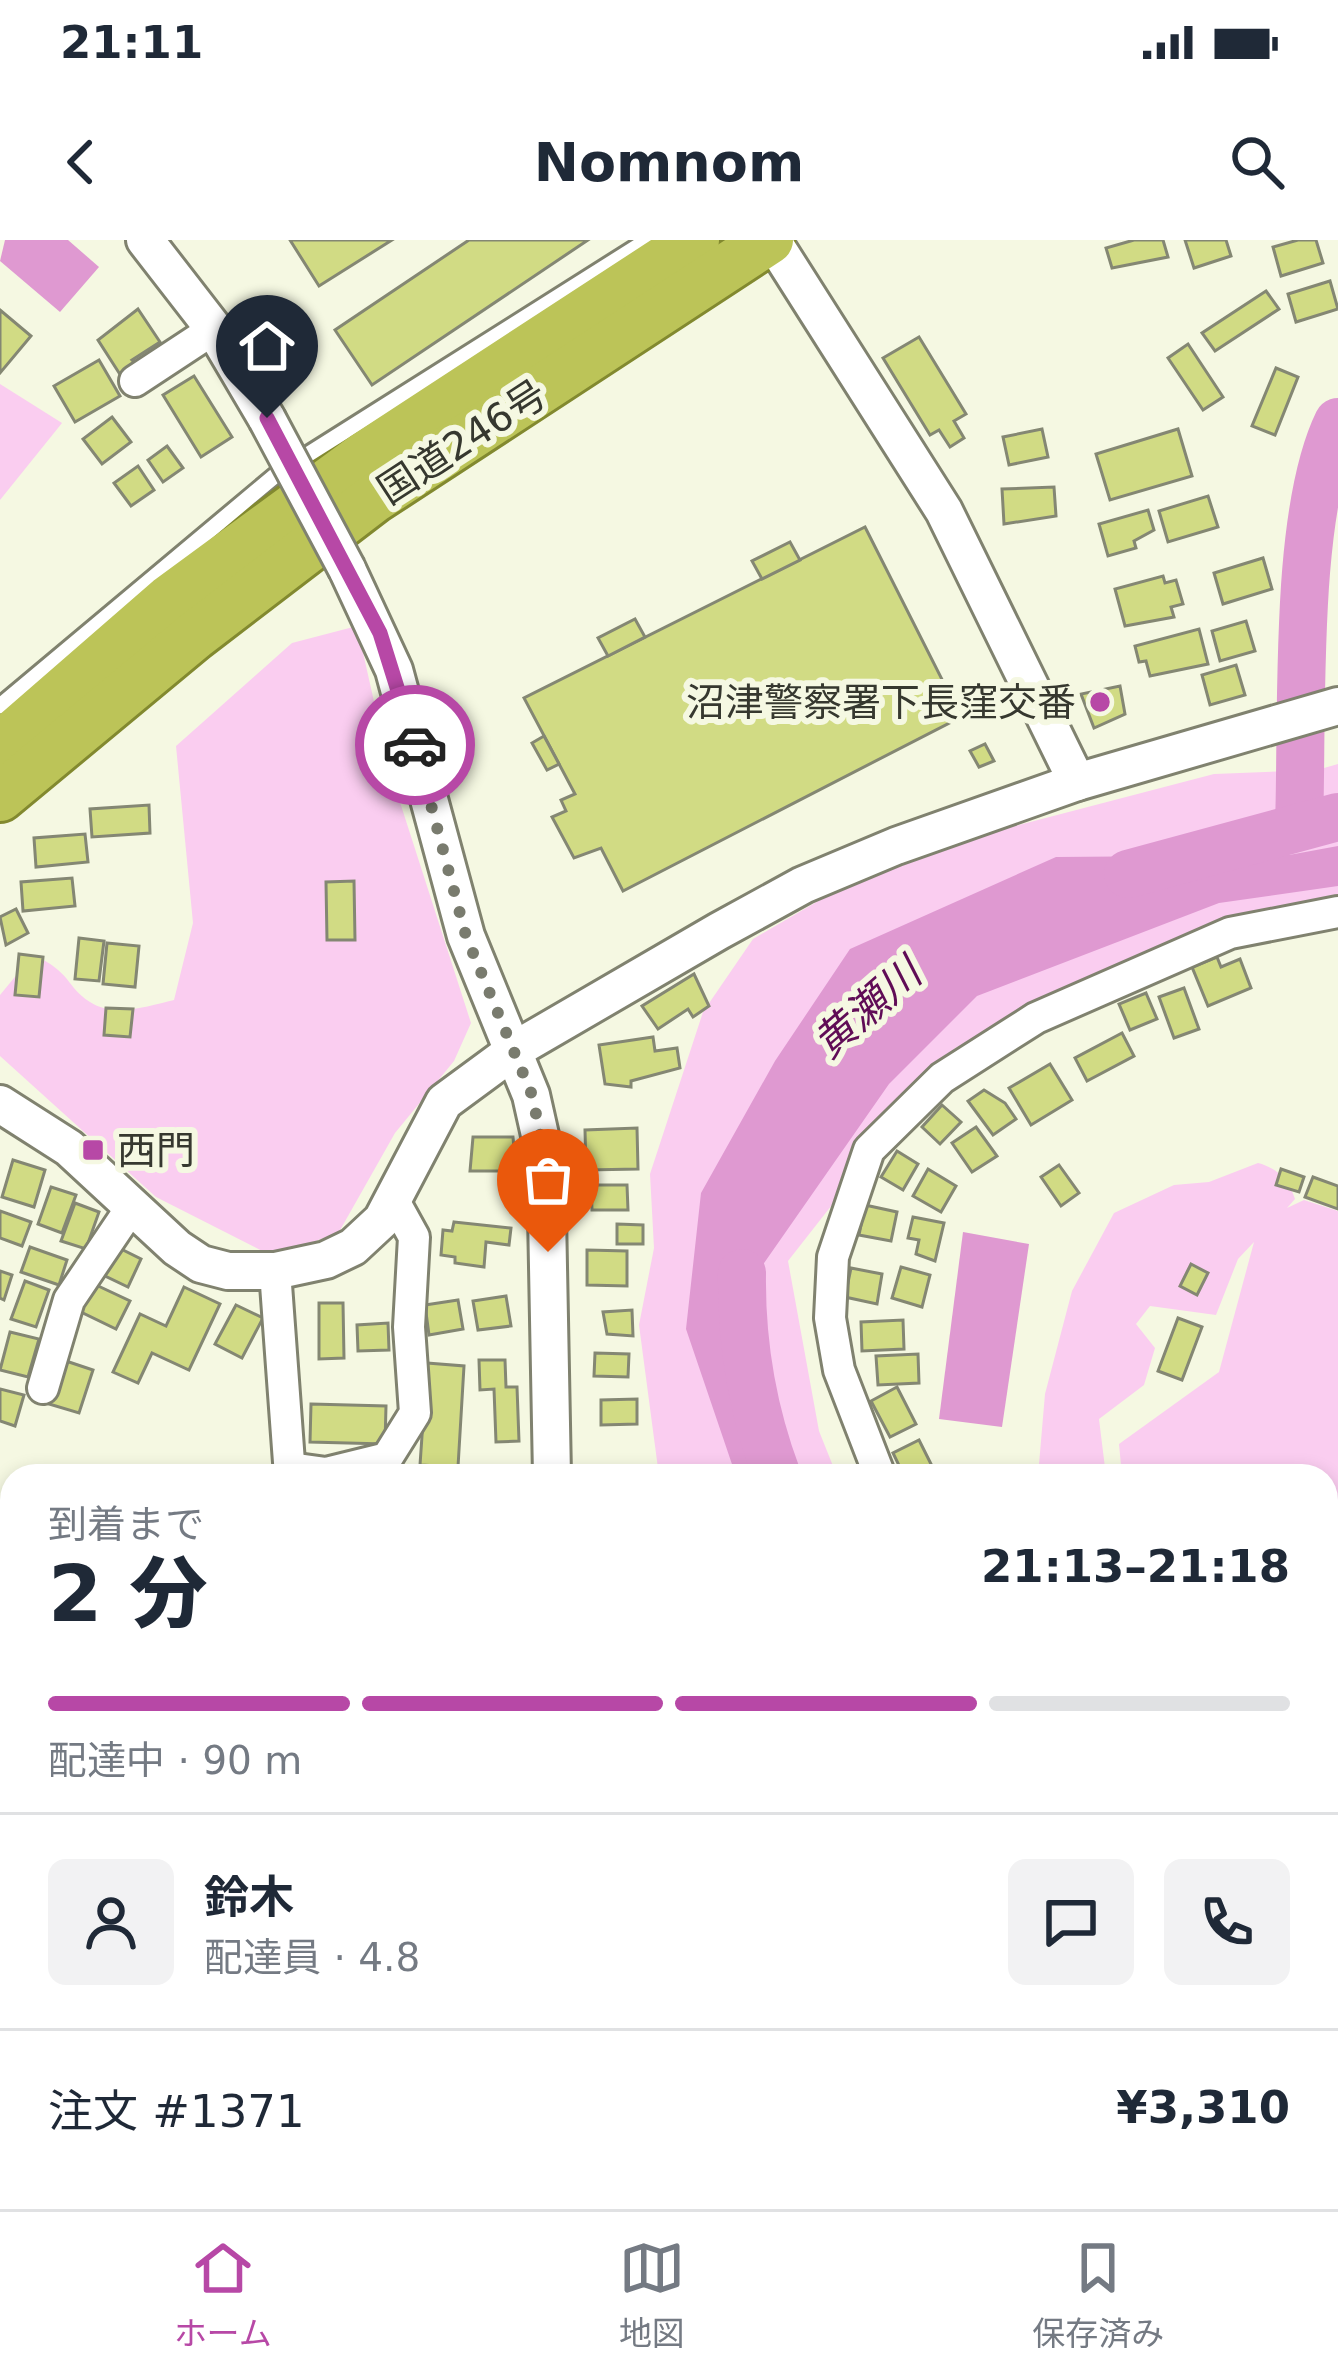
<!DOCTYPE html>
<html lang="ja">
<meta charset="utf-8">
<style>
body{margin:0;font-family:"DejaVu Sans","Noto Sans JP",sans-serif;background:#f2f2f3;color:#1f2937;height:100vh;display:flex;flex-direction:column;font-size:45px;white-space:nowrap}
*{box-sizing:border-box;margin:0}
p{font-size:39px;color:#747a83}
.icon{flex:none;width:66px;height:66px;fill:none;stroke:currentColor;stroke-width:2;stroke-linecap:round;stroke-linejoin:round}
.map{position:relative;flex:1;overflow:hidden}
.drawer{position:absolute;left:0px;top:1224px;width:1338px;height:747px;display:flex;flex-direction:column;background:#fff;border-radius:36px 36px 0 0;box-shadow:0 6px 18px #0003}
.drawer>*{flex:none}
.pin{position:absolute;display:grid;place-items:center;width:102px;height:102px;color:#fff;margin:-123px -51px;border-radius:50% 50% 50% 0;rotate:-45deg;box-shadow:0 0 12px #0007}
.pin .icon{rotate:45deg}
.courier{position:absolute;display:grid;place-items:center;width:120px;height:120px;margin:-60px;border:9px solid #b748a6;border-radius:50%;background:#fff;color:#222;box-shadow:0 3px 15px #0007}
.headline em{font-style:normal;font-weight:800}
.headline div{display:flex;flex-direction:column-reverse}
.headline{display:flex;align-items:center;justify-content:space-between;height:204px;padding:0 48px}
h1{font-size:78px;font-weight:800;line-height:90px}
.bar{display:grid;grid-template-columns:repeat(4,1fr);gap:18px 12px;align-content:center;height:144px;padding:0 48px}
.bar i{height:15px;border-radius:9px;background:#e0e1e3}
.bar .on{background:#b748a6}
.bar p{grid-column:span 4}
.line{display:flex;align-items:center;gap:30px;padding:0 48px;border-top:3px solid #e0e1e3}
.line div{flex:1}
.round{display:grid;place-items:center;flex:none;width:126px;height:126px;border-radius:18px;background:#f2f2f3}
.status{display:flex;justify-content:space-between;align-items:center;height:84px;padding:0 60px;background:#fff;direction:ltr}
.status svg{height:33px;fill:currentColor}
header{display:flex;justify-content:space-between;align-items:center;height:156px;padding:0 48px;background:#fff;font-size:54px;font-weight:800}
.tabs{display:flex;justify-content:space-around;align-items:center;height:168px;border-top:3px solid #e0e1e3;background:#fff;font-size:33px;color:#747a83}
.tabs a{display:grid;justify-items:center;gap:6px}
.tabs .on{color:#b748a6}
.map>svg:first-child{display:block}
.green{fill:#facdf0}
.water{fill:#df99d1}
.lines{fill:none;stroke-linecap:round;stroke-linejoin:round}
.river{stroke:#df99d1;stroke-width:48}
.building{fill:#d1db84;stroke:#848773;stroke-width:3}
.service-casing{stroke:#80826f;stroke-width:21}
.minor-casing{stroke:#80826f;stroke-width:36}
.tertiary-casing{stroke:#80826f;stroke-width:42}
.trunk-casing{stroke:#82892f;stroke-width:54}
.service{stroke:#fff;stroke-width:15}
.minor{stroke:#fff;stroke-width:30}
.tertiary{stroke:#fff;stroke-width:36}
.trunk{stroke:#bcc458;stroke-width:48}
.tertiary-bridge-casing{stroke:#80826f;stroke-width:42;stroke-linecap:butt}
.tertiary-bridge{stroke:#fff;stroke-width:36}
.done{stroke:#797b6e;stroke-width:12;stroke-dasharray:0 21.6}
.route{stroke:#b748a6;stroke-width:15}
.poi-dot{fill:#b748a6;stroke:#f5f8e2;stroke-width:4.5}
.labels{text-anchor:middle;dominant-baseline:central;stroke-width:12;stroke-linejoin:round;paint-order:stroke}
.street-label{font-size:39px;fill:#36382f;stroke:#f5f8e2}
.poi-label{font-size:39px;fill:#36382f;stroke:#f5f8e2;text-anchor:end}
.water-label{font-size:42px;font-style:italic;fill:#600c56;stroke:#f5f8e2}
</style>
<div class="status"><b>21:11</b><svg viewBox="0 0 49 12"><path d="M0 12V9h3v3zM5 12V6h3v6zM10 12V3h3v9zM15 12V0h3v12zM26 1h20v11H26zM47 4h2v5h-2z"/></svg></div>
<header><svg class="icon" aria-label="back" viewBox="0 0 24 24"><path d="M15 5l-7 7 7 7"/></svg>Nomnom<svg class="icon" aria-label="search" viewBox="0 0 24 24"><circle cx="10" cy="10" r="6"/><path d="M15 15l6 6"/></svg></header>
<div class="map">
<svg width="1338" height="1969" viewBox="0 0 1338 1969">
<rect width="100%" height="100%" fill="#f5f8e2"/>
<g class="green">
<polygon points="0,144 62,183 0,260"/>
<path d="M357,386L389,528L471,783L454,821L395,893L339,992L274,1017L156,957L0,816V755L33,715C72,732 66,747 90,762C114,778 148,766 174,760L193,683L176,506L292,403Z"/>
<polygon points="1338,524 1338,667 1122,728 955,808 788,1021 819,1191 837,1236 659,1236 639,1085 654,1008 650,934 703,772 753,699 892,618 1214,534 1317,530"/>
<path d="M1258,923C1277,928 1289,940 1295,959L1287,968L1304,960L1338,971V1331L1326,1327V1236H1122L1119,1204L1219,1132L1254,1002L1238,1019L1216,1075L1150,1066L1136,1084L1155,1108L1144,1145L1099,1179L1106,1236H1038L1045,1154L1072,1051L1114,973L1174,945L1209,942Z"/>
<polygon points="682,1959 1134,1959 1136,1969 684,1969"/>
</g>
<g class="water">
<polygon points="5,0 68,0 99,27 60,72 0,21"/>
<polygon points="1338,606 1338,646 1219,663 977,756 889,844 755,1036 737,1151 785,1236 736,1236 686,1089 701,953 775,821 850,709 1056,617 1289,615"/>
<polygon points="963,992 1029,1004 1002,1187 939,1179"/>
<polygon points="985,1959 1099,1959 1102,1969 989,1969"/>
</g>
<g class="lines">
<g class="river">
<path d="M1299,585C1303,477 1293,274 1338,182"/>
<polyline points="1128,634 1338,577"/>
<path d="M742,1033C741,1102 753,1172 777,1236"/>
</g>
</g>
<g class="building">
<polygon points="290,0 392,0 319,46"/>
<polygon points="469,0 588,0 372,145 335,90"/>
<polygon points="1134,0 1163,0 1168,17 1112,28 1106,8"/>
<polygon points="1185,0 1226,0 1231,16 1194,28"/>
<polygon points="1298,0 1316,0 1323,23 1281,36 1273,7"/>
<polygon points="1330,41 1338,69 1296,82 1288,54"/>
<polygon points="1266,51 1279,69 1215,111 1202,93"/>
<polygon points="138,69 160,102 132,120 137,125 121,136 98,100"/>
<polygon points="0,70 31,96 0,133"/>
<polygon points="919,97 966,174 954,181 964,198 950,207 939,190 930,195 883,118"/>
<polygon points="1188,104 1223,157 1203,170 1168,118"/>
<polygon points="99,120 120,156 75,182 54,146"/>
<polygon points="1276,128 1298,137 1275,195 1252,186"/>
<polygon points="194,136 232,197 201,217 163,155"/>
<polygon points="112,177 131,202 102,224 83,199"/>
<polygon points="1042,189 1048,217 1009,225 1003,197"/>
<polygon points="1178,189 1192,236 1110,260 1096,214"/>
<polygon points="167,206 183,228 163,242 148,220"/>
<polygon points="138,226 154,250 131,266 114,243"/>
<polygon points="1054,247 1056,276 1004,284 1002,249"/>
<polygon points="1208,256 1218,287 1168,302 1159,271"/>
<polygon points="1148,270 1154,290 1134,301 1136,308 1108,316 1099,284"/>
<polygon points="865,287 961,477 623,651 601,608 574,618 552,577 566,571 561,560 575,554 524,458"/>
<polygon points="790,302 800,320 762,339 752,321"/>
<polygon points="1263,318 1272,349 1223,364 1214,333"/>
<polygon points="1163,336 1165,343 1176,340 1183,364 1171,367 1174,377 1125,386 1115,349"/>
<polygon points="635,379 645,397 608,416 598,398"/>
<polygon points="1246,381 1255,411 1220,421 1212,391"/>
<polygon points="1199,389 1208,424 1150,436 1146,421 1139,422 1135,406"/>
<polygon points="1236,425 1245,455 1210,465 1202,435"/>
<polygon points="1120,446 1125,474 1094,488 1081,454"/>
<polygon points="544,496 559,524 547,530 532,503"/>
<polygon points="985,504 994,521 979,527 970,511"/>
<polygon points="149,565 150,593 92,597 90,569"/>
<polygon points="85,594 88,622 36,627 34,598"/>
<polygon points="72,638 75,666 23,671 21,642"/>
<polygon points="354,641 355,700 327,700 326,642"/>
<polygon points="16,669 28,693 6,705 0,677"/>
<polygon points="79,698 104,701 99,741 75,739"/>
<polygon points="107,703 139,706 135,747 103,744"/>
<polygon points="19,714 43,717 39,757 15,755"/>
<polygon points="1217,717 1221,727 1240,719 1251,748 1208,766 1192,727"/>
<polygon points="694,734 709,766 693,777 688,769 658,789 642,766"/>
<polygon points="1184,748 1199,789 1174,798 1159,757"/>
<polygon points="1146,753 1157,779 1130,790 1119,764"/>
<polygon points="106,768 133,769 130,797 104,795"/>
<polygon points="1122,793 1134,816 1087,841 1075,818"/>
<polygon points="653,797 655,811 677,808 680,828 631,841 631,847 605,844 599,805"/>
<polygon points="1050,824 1072,860 1031,885 1009,848"/>
<polygon points="984,850 1005,863 1016,879 993,895 968,861"/>
<polygon points="942,865 961,882 940,904 922,887"/>
<polygon points="976,887 997,916 972,932 952,903"/>
<polygon points="637,888 638,929 586,930 585,890"/>
<polygon points="473,897 513,897 516,931 470,931"/>
<polygon points="897,911 918,924 903,950 881,937"/>
<polygon points="13,920 45,930 34,967 2,957"/>
<polygon points="1059,925 1079,953 1061,966 1041,937"/>
<polygon points="928,929 956,946 941,972 913,956"/>
<polygon points="1281,929 1304,937 1299,952 1276,945"/>
<polygon points="1313,937 1338,946 1338,969 1305,957"/>
<polygon points="591,945 627,945 628,970 592,970"/>
<polygon points="51,947 76,955 62,993 38,984"/>
<polygon points="75,963 99,972 86,1009 61,1001"/>
<polygon points="865,965 897,972 891,1001 859,995"/>
<polygon points="0,971 31,982 22,1006 0,998"/>
<polygon points="913,977 944,983 935,1021 916,1014 919,1000 908,998"/>
<polygon points="454,982 511,988 509,1005 486,1002 484,1027 455,1023 455,1017 441,1015 443,990 452,991"/>
<polygon points="617,984 643,985 643,1004 617,1004"/>
<polygon points="115,1006 141,1019 128,1047 101,1034"/>
<polygon points="30,1007 67,1020 59,1045 21,1032"/>
<polygon points="587,1010 627,1011 627,1046 587,1045"/>
<polygon points="1191,1024 1208,1033 1197,1055 1180,1046"/>
<polygon points="901,1027 930,1035 922,1067 892,1058"/>
<polygon points="851,1028 882,1034 877,1064 845,1057"/>
<polygon points="0,1031 12,1035 4,1060 0,1058"/>
<polygon points="25,1041 49,1050 36,1087 11,1079"/>
<polygon points="94,1044 130,1061 116,1089 81,1072"/>
<polygon points="184,1047 220,1064 189,1130 152,1113 138,1143 113,1132 140,1074 166,1086"/>
<polygon points="506,1056 511,1086 478,1090 473,1061"/>
<polygon points="458,1060 463,1089 429,1095 425,1065"/>
<polygon points="319,1063 343,1063 344,1118 319,1119"/>
<polygon points="236,1065 263,1078 242,1118 215,1104"/>
<polygon points="632,1070 633,1096 607,1094 603,1072"/>
<polygon points="1178,1078 1202,1087 1182,1140 1158,1131"/>
<polygon points="903,1080 904,1109 862,1111 861,1082"/>
<polygon points="388,1083 389,1110 358,1111 357,1085"/>
<polygon points="10,1092 39,1099 28,1137 0,1130"/>
<polygon points="595,1113 629,1114 628,1137 594,1136"/>
<polygon points="918,1114 919,1143 878,1145 876,1116"/>
<polygon points="63,1120 93,1130 79,1173 49,1164"/>
<polygon points="479,1120 505,1120 506,1147 517,1147 519,1201 496,1202 494,1149 480,1150"/>
<polygon points="427,1123 464,1126 458,1227 420,1225"/>
<polygon points="897,1147 916,1184 890,1197 871,1161"/>
<polygon points="0,1149 24,1155 15,1186 0,1181"/>
<polygon points="637,1159 637,1184 601,1185 601,1160"/>
<polygon points="311,1164 386,1166 385,1204 310,1202"/>
<polygon points="919,1200 937,1236 904,1236 893,1213"/>
<polygon points="1335,1399 1338,1417 1326,1420 1326,1402"/>
<polygon points="12,1429 12,1471 0,1476 0,1435"/>
<polygon points="12,1520 12,1561 0,1525"/>
<polygon points="1338,1541 1338,1576 1326,1580 1326,1546"/>
<polygon points="1338,1659 1338,1691 1326,1692 1326,1660"/>
<polygon points="1326,1743 1338,1743 1338,1770 1326,1771"/>
<polygon points="0,1772 12,1776 9,1815 0,1812"/>
<polygon points="1338,1806 1338,1840 1334,1840 1330,1807"/>
<polygon points="1326,1892 1338,1896 1335,1934 1326,1931"/>
<polygon points="12,1943 12,1959 52,1959 51,1969 8,1969"/>
<polygon points="58,1959 98,1959 96,1969 57,1967"/>
<polygon points="124,1959 161,1965 161,1969 122,1969"/>
<polygon points="277,1959 341,1959 345,1968 280,1969"/>
<polygon points="445,1959 477,1959 468,1969 454,1969"/>
<polygon points="484,1959 492,1959 502,1969 474,1969"/>
<rect x="597" y="1959" width="21" height="10"/>
<polygon points="785,1959 823,1959 822,1969 785,1967"/>
<polygon points="1315,1959 1318,1969 1291,1969 1290,1963"/>
</g>
<g class="lines">
<g class="service-casing">
<polyline id="service" points="0,466 277,234 648,0"/>
</g>
<g class="minor-casing">
<g id="minor">
<polyline points="135,141 214,89"/>
<polyline points="275,1031 290,1236"/>
<polyline points="43,1148 69,1060 133,965"/>
<polyline points="290,1228 326,1233 387,1218 415,1173 409,1087 414,997 393,959"/>
<polyline points="880,1236 839,1130 830,1078 833,1017 869,910 942,838 1036,778 1230,693 1338,672"/>
<polyline points="1326,1388 1338,1386"/>
<polyline points="0,1596 12,1605"/>
<polyline points="1326,1721 1338,1720"/>
<polyline points="0,1736 12,1727"/>
<polyline points="188,1959 190,1969"/>
<polyline points="393,1959 402,1969"/>
<polyline points="1148,1959 1150,1969"/>
</g>
</g>
<g class="tertiary-casing">
<g id="tertiary">
<polyline points="145,0 214,89 267,179"/>
<polyline points="772,0 944,271 1077,542"/>
<polyline points="347,329 394,430 466,696 531,855 546,922 552,1236"/>
<polyline points="0,864 69,908 177,1008 201,1024 228,1031 275,1031 326,1020 353,1007 382,980 444,862 516,809 719,691 803,645 896,606 1077,542 1338,466"/>
<polyline points="655,1969 656,1959"/>
</g>
</g>
<g class="trunk-casing">
<g id="trunk">
<polyline points="0,506 169,359 364,216 695,0"/>
<polyline points="0,557 194,396 373,259 769,0"/>
</g>
</g>
<use href="#service" class="service"/>
<use href="#minor" class="minor"/>
<use href="#tertiary" class="tertiary"/>
<use href="#trunk" class="trunk"/>
<g class="tertiary-bridge-casing">
<polyline id="tertiary-bridge" points="267,179 347,329"/>
</g>
<use href="#tertiary-bridge" class="tertiary-bridge"/>
</g>
<g class="lines">
<polyline class="done" points="415,505 466,696 532,855 546,922 548,1012"/>
<polyline class="route" points="267,178 380,393 415,505"/>
</g>
<g class="poi-dot">
<circle cx="1100" cy="462" r="12"/>
<rect x="81" y="898" width="24" height="24" rx="6"/>
</g>
<g class="labels">
<g class="street-label">
<text transform="translate(462 202) rotate(-33)">国道246号</text>
</g>
<g class="poi-label">
<text x="1076" y="462">沼津警察署下長窪交番</text>
<text x="117" y="910" text-anchor="start">西門</text>
</g>
<g class="water-label">
<text transform="translate(867 768) rotate(-41)">黄瀬川</text>
</g>
</g>
</svg>
<div class="pin" style="left:548px;top:1012px;background:#ea580c"><svg class="icon" aria-label="bag" viewBox="0 0 24 24"><path d="M5 8h14l-1 12H6zM9 8a3 3 0 0 1 6 0"/></svg></div>
<div class="pin" style="left:267px;top:178px;background:#1f2937"><svg class="icon" aria-label="home" viewBox="0 0 24 24"><path d="M3 11l9-7 9 7M6 9v11h12V9"/></svg></div>
<div class="courier" style="left:415px;top:505px"><svg class="icon" aria-label="car" viewBox="0 0 24 24"><path d="M5 17H2v-5l4-1 3-4h7l3 4 3 1v5h-3M9 17h6M6 11h13"/><circle cx="7" cy="17" r="2"/><circle cx="17" cy="17" r="2"/></svg></div>
<section class="drawer">
<div class="headline"><div><h1>2 分</h1><p>到着まで</p></div><em>21:13–21:18</em></div>
<div class="bar"><i class="on"></i><i class="on"></i><i class="on"></i><i></i><p>配達中 · 90 m</p></div>
<div class="line" style="height:216px"><a class="round"><svg class="icon" aria-label="person" viewBox="0 0 24 24"><circle cx="12" cy="8" r="4"/><path d="M4 21q1-7 8-7t8 7"/></svg></a><div><b>鈴木</b><p>配達員 · 4.8</p></div><a class="round"><svg class="icon" aria-label="chat" viewBox="0 0 24 24"><path d="M4 5h16v11H9l-5 4z"/></svg></a><a class="round"><svg class="icon" aria-label="phone" viewBox="0 0 24 24"><path d="M5 4h4l2 5-3 2q2 4 5 5l2-3 5 2v4C11 20 4 13 5 4z"/></svg></a></div>
<div class="line" style="height:156px"><div>注文 #1371</div><b>¥3,310</b></div>
</section>
</div>
<nav class="tabs">
<a class="on"><svg class="icon" aria-label="home" viewBox="0 0 24 24"><path d="M3 11l9-7 9 7M6 9v11h12V9"/></svg>ホーム</a>
<a><svg class="icon" aria-label="map" viewBox="0 0 24 24"><path d="M3 6l6-2 6 2 6-2v14l-6 2-6-2-6 2zM9 4v14M15 6v14"/></svg>地図</a>
<a><svg class="icon" aria-label="saved" viewBox="0 0 24 24"><path d="M7 4h10v16l-5-4-5 4z"/></svg>保存済み</a>
</nav>
